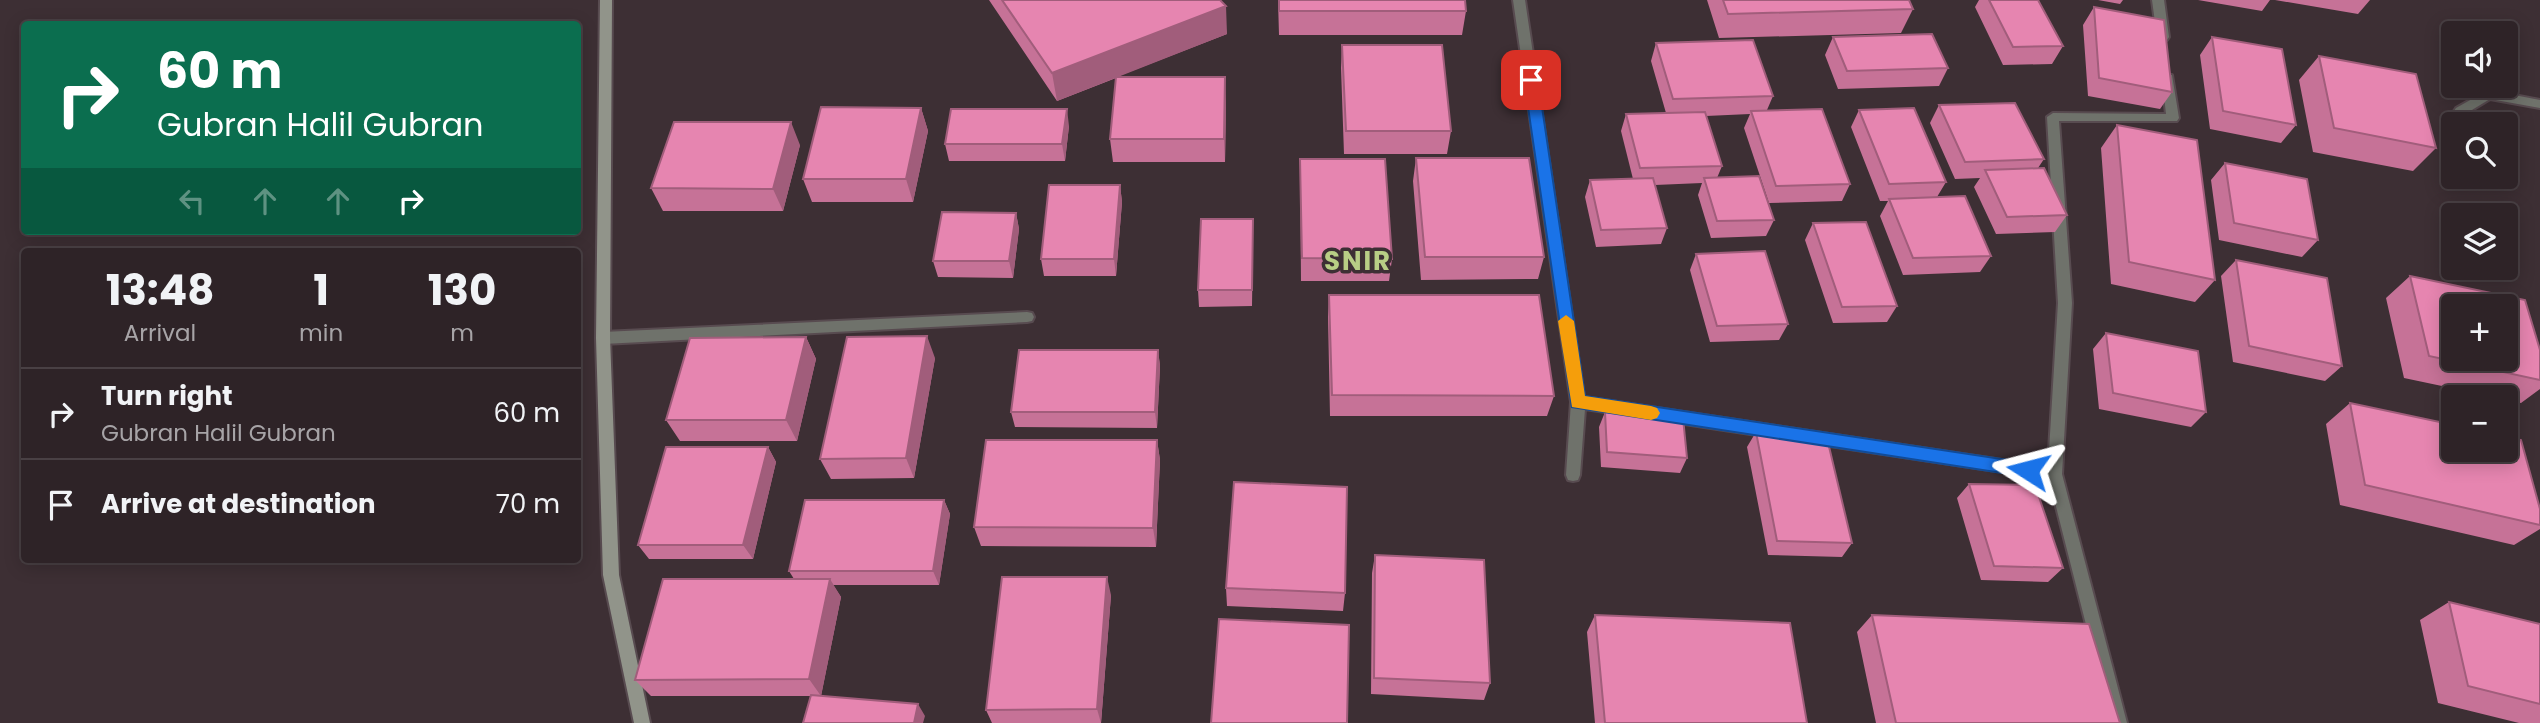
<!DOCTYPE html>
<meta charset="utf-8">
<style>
body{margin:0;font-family:Poppins,sans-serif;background:#362b2f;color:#f1f3f6;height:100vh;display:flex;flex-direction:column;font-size:26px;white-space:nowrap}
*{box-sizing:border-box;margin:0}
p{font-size:23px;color:#a7a4a7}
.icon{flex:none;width:38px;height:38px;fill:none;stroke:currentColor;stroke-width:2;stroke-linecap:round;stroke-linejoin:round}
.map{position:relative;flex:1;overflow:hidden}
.panel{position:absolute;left:21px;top:248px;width:560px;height:315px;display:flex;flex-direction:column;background:#2e2327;border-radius:7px;box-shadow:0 4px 18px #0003,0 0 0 2px #494044}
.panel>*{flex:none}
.guide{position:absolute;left:21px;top:21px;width:560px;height:214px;border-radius:7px;box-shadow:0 4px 18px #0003,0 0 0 2px #494044;background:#0b6e4f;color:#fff;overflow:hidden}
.buttons{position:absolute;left:2441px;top:21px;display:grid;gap:14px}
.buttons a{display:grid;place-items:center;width:77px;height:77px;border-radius:7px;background:#2e2327;box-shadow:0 4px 18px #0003,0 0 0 2px #494044;font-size:35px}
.pin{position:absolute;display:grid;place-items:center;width:60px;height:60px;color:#fff;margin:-30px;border-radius:14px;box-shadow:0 4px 10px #0006}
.me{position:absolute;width:77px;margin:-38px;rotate:279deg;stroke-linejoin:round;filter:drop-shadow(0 0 5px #0008)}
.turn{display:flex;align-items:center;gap:24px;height:147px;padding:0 21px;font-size:32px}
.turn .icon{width:91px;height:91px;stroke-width:2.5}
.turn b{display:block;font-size:49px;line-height:60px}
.lanes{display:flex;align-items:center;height:66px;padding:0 21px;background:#0003;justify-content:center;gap:35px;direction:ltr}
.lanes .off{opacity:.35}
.eta{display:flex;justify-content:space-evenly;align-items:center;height:119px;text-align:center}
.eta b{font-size:42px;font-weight:700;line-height:49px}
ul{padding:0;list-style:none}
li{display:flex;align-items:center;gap:21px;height:91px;padding:0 21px;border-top:2px solid #494044}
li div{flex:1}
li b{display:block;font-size:26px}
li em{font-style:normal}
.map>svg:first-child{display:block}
</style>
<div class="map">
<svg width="2540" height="723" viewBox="0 0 2540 723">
<rect width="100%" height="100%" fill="#3d2f34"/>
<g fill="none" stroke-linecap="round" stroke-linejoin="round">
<!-- street casing -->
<g stroke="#584b50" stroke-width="4">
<path id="street" d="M1513,0H1525L1584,397L2048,467L2058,303L2047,117L2053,113L2166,114L2162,78L2164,75H2172L2179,118L2177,121H2059L2072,303L2062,474L2127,723H2111L2049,479L1585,409L1580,475L1578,480L1573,481L1568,480L1566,475L1571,402Z
M2152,0H2164L2169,37L2167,40H2159L2157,37Z
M2488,90L2540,100V108L2490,99L2467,113L2470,124H2458L2454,111L2456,108Z
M1027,312L1032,313L1034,317L1032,321L1027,322L603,344L598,342L596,338L598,334L603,332Z"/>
</g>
<!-- secondary casing -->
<g stroke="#584b50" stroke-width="4">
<path id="secondary" d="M600,0H612L610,338L619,575L650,723H634L603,575L596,338Z"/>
</g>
<!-- street -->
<use href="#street" fill="#6f726b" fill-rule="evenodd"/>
<!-- secondary -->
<use href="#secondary" fill="#91948a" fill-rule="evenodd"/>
</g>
<!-- wall -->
<path fill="#c67297" d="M989,0H1220L1227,34L1116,77L1226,101L1225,162H1113L1110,139L1116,78L1057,101Z
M1278,0L1466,11L1462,35H1279Z
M1707,0H1909L1913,9L1901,33L1719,38Z
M1979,0H2038L2063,46L2052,64L2003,65L1975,7Z
M2098,0H2123L2120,4Z
M2198,0H2270L2262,11Z
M2275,0H2370L2358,14Z
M2094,7L2172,92L2160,109L2088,96L2083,25Z
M1833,37L1948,68L1939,86L1838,89L1825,55Z
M2212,37L2296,125L2281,143L2210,129L2200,55Z
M1656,43L1773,96L1767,110L1850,184L1842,201L1769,203L1744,128L1750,114L1706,116L1722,166L1717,178L1774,220L1766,236L1711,238L1698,195L1702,183L1655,185L1667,228L1661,244L1596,247L1585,197L1590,180L1633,179L1621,131L1626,114L1666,113L1651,61Z
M1342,45L1451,131L1447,154H1344L1341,68Z
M2319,56L2436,148L2413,171L2313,152L2299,80Z
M1939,105L2044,159L2038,168L2067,215L2055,232L1996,234L1974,187L1980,178L1955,179L1930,123Z
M921,108L928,131L913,202H812L803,179Z
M1859,110L1946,182L1937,197L1991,256L1980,272L1903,275L1880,216L1888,201H1880L1851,127Z
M2117,125L2215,280L2195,302L2111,284L2101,148Z
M1069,126L1065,161H949L945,144Z
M800,145L783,211H663L651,188Z
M1416,158L1544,257L1538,279L1421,280L1413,181Z
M1300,159L1392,259L1389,281H1301Z
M2225,163L2318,240L2302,257L2219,240L2211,180Z
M1120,185L1122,202L1116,276H1044L1041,259Z
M1016,213L1019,229L1013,278L938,277L933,261Z
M1813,223L1897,306L1887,322L1833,323L1805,240Z
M1253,236L1252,306L1199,307L1198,290Z
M1696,254L1788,324L1779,340L1710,342L1690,270Z
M2236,260L2342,366L2325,381L2233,362L2221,276Z
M2410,276L2540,350V389L2521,403L2506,400V397H2494L2404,378L2386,298Z
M1329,295L1554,396L1547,416H1330L1328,317Z
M2106,333L2206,412L2191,427L2099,409L2093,349Z
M806,337L816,359L797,441H680L666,420Z
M1158,350L1160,366L1157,428L1015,427L1011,412Z
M935,358L914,478L831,479L820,459Z
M2350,403L2540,509V529L2514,545L2340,505L2326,424Z
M1605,412L1687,458L1680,473L1601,467L1599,427Z
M1756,432L1852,543L1842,557L1768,555L1747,447Z
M1157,440L1160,460L1156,547L981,546L974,527Z
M768,447L776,462L753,559H649L638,545Z
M1969,484L2063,568L2048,582L1981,580L1957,498Z
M944,500L950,514L939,585H833L841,597L821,696L925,716L810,696H651L635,680L794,579L789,571Z
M1375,555L1490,683L1484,700L1371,694L1372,573Z
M1226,588L1345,593L1343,611L1227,606Z
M1111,595L1101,723H992L986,710Z
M2449,602L2540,624V723H2519L2438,703L2420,620Z
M1595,615L1807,723H1595L1587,632Z
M1872,615L2120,723H1876L1857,632Z"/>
<!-- shaded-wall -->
<path fill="#a15d7b" d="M1226,6L1227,34L1057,101L1052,73Z
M1225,77L1226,101L1225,162L1224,139Z
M921,108L928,131L913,202L906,179Z
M1067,109L1069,126L1065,161L1062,144Z
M791,122L800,145L783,211L773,189Z
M1120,185L1122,202L1116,276L1114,259Z
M1016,213L1019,229L1013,278L1009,261Z
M927,336L935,358L914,478L906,458Z
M806,337L816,359L797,441L786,420Z
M1158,350L1160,366L1157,428L1155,412Z
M1157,440L1160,460L1156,547L1153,528Z
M768,447L776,462L753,559L743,545Z
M944,500L950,514L939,585L933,571Z
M1107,577L1111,595L1101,723L1097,709Z
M830,579L841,597L821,696L809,679Z
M918,704L925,716L923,723H914Z"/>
<!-- building -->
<path fill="#e685b0" stroke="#a15d7b" stroke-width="2" fill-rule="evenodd" d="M1002,0H1220L1226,6L1052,73Z
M1279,0H1465L1466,11H1279Z
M1723,0H1909L1913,9L1728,14Z
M1989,0H2038L2063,46L2013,47Z
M2094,7L2164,20L2172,92L2099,78Z
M1932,34L1948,68L1847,71L1833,37Z
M2212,37L2282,49L2296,125L2223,111Z
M1753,40L1773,96L1673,99L1656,43Z
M1342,45H1442L1451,131H1346Z
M2319,56L2416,74L2436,148L2334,128Z
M1116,77H1225L1224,139H1110Z
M2015,103L2044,159L1965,162L1939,105Z
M821,107L921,108L906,179H803Z
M1914,108L1946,182L1889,184L1859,110Z
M951,109H1067L1062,144H945Z
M1822,109L1850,184L1776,186L1751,111Z
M1705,112L1722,166L1640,168L1626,114Z
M674,122H791L773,189L651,188Z
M2117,125L2197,140L2215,280L2129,262Z
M1416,158H1529L1544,257H1425Z
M1300,159H1385L1392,259L1302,258Z
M2225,163L2307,179L2318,240L2234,223Z
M2044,168L2067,215L2007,217L1985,170Z
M1759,176L1774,220L1717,221L1704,178Z
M1653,178L1667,228L1601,230L1590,180Z
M1049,185H1120L1114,259H1041Z
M1965,196L1991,256L1913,258L1889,199Z
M942,212L1016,213L1009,261H933Z
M1201,219H1253L1252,290H1198Z
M1866,222L1897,306L1842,307L1813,223Z
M1765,251L1788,324L1717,326L1696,254Z
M2236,260L2327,278L2342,366L2249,346Z
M2410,276L2525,300L2540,350V380L2429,356ZM2454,306H2506V359H2454Z
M1329,295H1539L1554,396L1332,395Z
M2106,333L2198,351L2206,412L2113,393Z
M927,336L906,458L820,459L847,337Z
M806,337L786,420H666L690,338Z
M1019,350H1158L1155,412H1011Z
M2350,403L2454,425V450H2506V437L2521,440L2540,509V525L2365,485Z
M1605,412L1683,418L1687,458L1607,452Z
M1756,432L1826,434L1852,543L1777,541Z
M986,440H1157L1153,528L974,527Z
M666,447H768L743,545H638Z
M1234,482L1347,487L1345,593L1226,588Z
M1969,484L2035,485L2063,568L1994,566Z
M805,500H944L933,571H789Z
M1375,555L1484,560L1490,683L1374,678Z
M1002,577H1107L1097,709L986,710Z
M663,579H830L809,679L635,680Z
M2449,602L2540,624V704L2468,686Z
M1595,615L1790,623L1807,723H1605Z
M1872,615L2089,624L2120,723H1896Z
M1219,619L1349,625L1347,723H1211Z
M811,695L918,704L914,723H803Z"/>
<!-- route -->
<path fill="#1a73e8" stroke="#114b97" stroke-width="2" d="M1531,76L1538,80L1585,396L2028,463L2034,465L2036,470L2034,475L2028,477L1572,407L1524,80Z"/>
<!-- slow -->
<path fill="#f59e0b" d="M1566,315L1574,321L1585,396L1651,406L1657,408L1660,413L1657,418L1651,420L1572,407L1558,321Z"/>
<g text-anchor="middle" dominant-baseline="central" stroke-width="7" stroke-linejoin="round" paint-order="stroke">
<!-- district labels -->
<g font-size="26" font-weight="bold" letter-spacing="2" fill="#b8ce85" stroke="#3d2f34">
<text x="1358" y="261">SNIR</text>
</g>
</g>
</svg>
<div class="buttons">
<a><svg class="icon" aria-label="sound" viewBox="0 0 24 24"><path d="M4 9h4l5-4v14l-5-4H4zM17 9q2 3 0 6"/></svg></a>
<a><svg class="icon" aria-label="search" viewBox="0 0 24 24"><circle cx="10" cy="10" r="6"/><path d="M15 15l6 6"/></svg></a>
<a><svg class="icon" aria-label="layers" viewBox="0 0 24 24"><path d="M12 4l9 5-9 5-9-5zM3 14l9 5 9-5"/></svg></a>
<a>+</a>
<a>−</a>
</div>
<div class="pin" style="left:1531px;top:80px;background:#d93025"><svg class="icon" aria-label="arrive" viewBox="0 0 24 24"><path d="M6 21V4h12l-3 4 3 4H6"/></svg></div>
<svg class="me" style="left:2028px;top:470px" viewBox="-20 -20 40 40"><path d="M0-17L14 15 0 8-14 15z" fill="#1a73e8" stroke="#fff" stroke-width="4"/></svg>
<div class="guide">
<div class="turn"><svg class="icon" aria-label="right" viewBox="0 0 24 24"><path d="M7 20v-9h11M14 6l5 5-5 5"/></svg><div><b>60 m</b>Gubran Halil Gubran</div></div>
<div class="lanes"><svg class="icon off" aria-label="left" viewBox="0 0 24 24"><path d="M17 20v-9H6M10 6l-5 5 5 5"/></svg><svg class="icon off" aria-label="ahead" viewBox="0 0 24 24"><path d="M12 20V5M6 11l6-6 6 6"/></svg><svg class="icon off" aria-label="ahead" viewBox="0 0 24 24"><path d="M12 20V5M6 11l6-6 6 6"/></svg><svg class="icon" aria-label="right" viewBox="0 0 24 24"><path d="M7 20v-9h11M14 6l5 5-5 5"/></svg></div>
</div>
<section class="panel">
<div class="eta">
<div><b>13:48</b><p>Arrival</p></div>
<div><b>1</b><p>min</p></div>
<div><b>130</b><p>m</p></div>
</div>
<ul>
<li><svg class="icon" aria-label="right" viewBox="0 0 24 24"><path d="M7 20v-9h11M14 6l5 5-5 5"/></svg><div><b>Turn right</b><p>Gubran Halil Gubran</p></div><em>60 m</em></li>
<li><svg class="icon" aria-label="arrive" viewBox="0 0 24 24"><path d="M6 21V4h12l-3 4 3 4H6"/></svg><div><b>Arrive at destination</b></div><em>70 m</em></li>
</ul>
</section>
</div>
